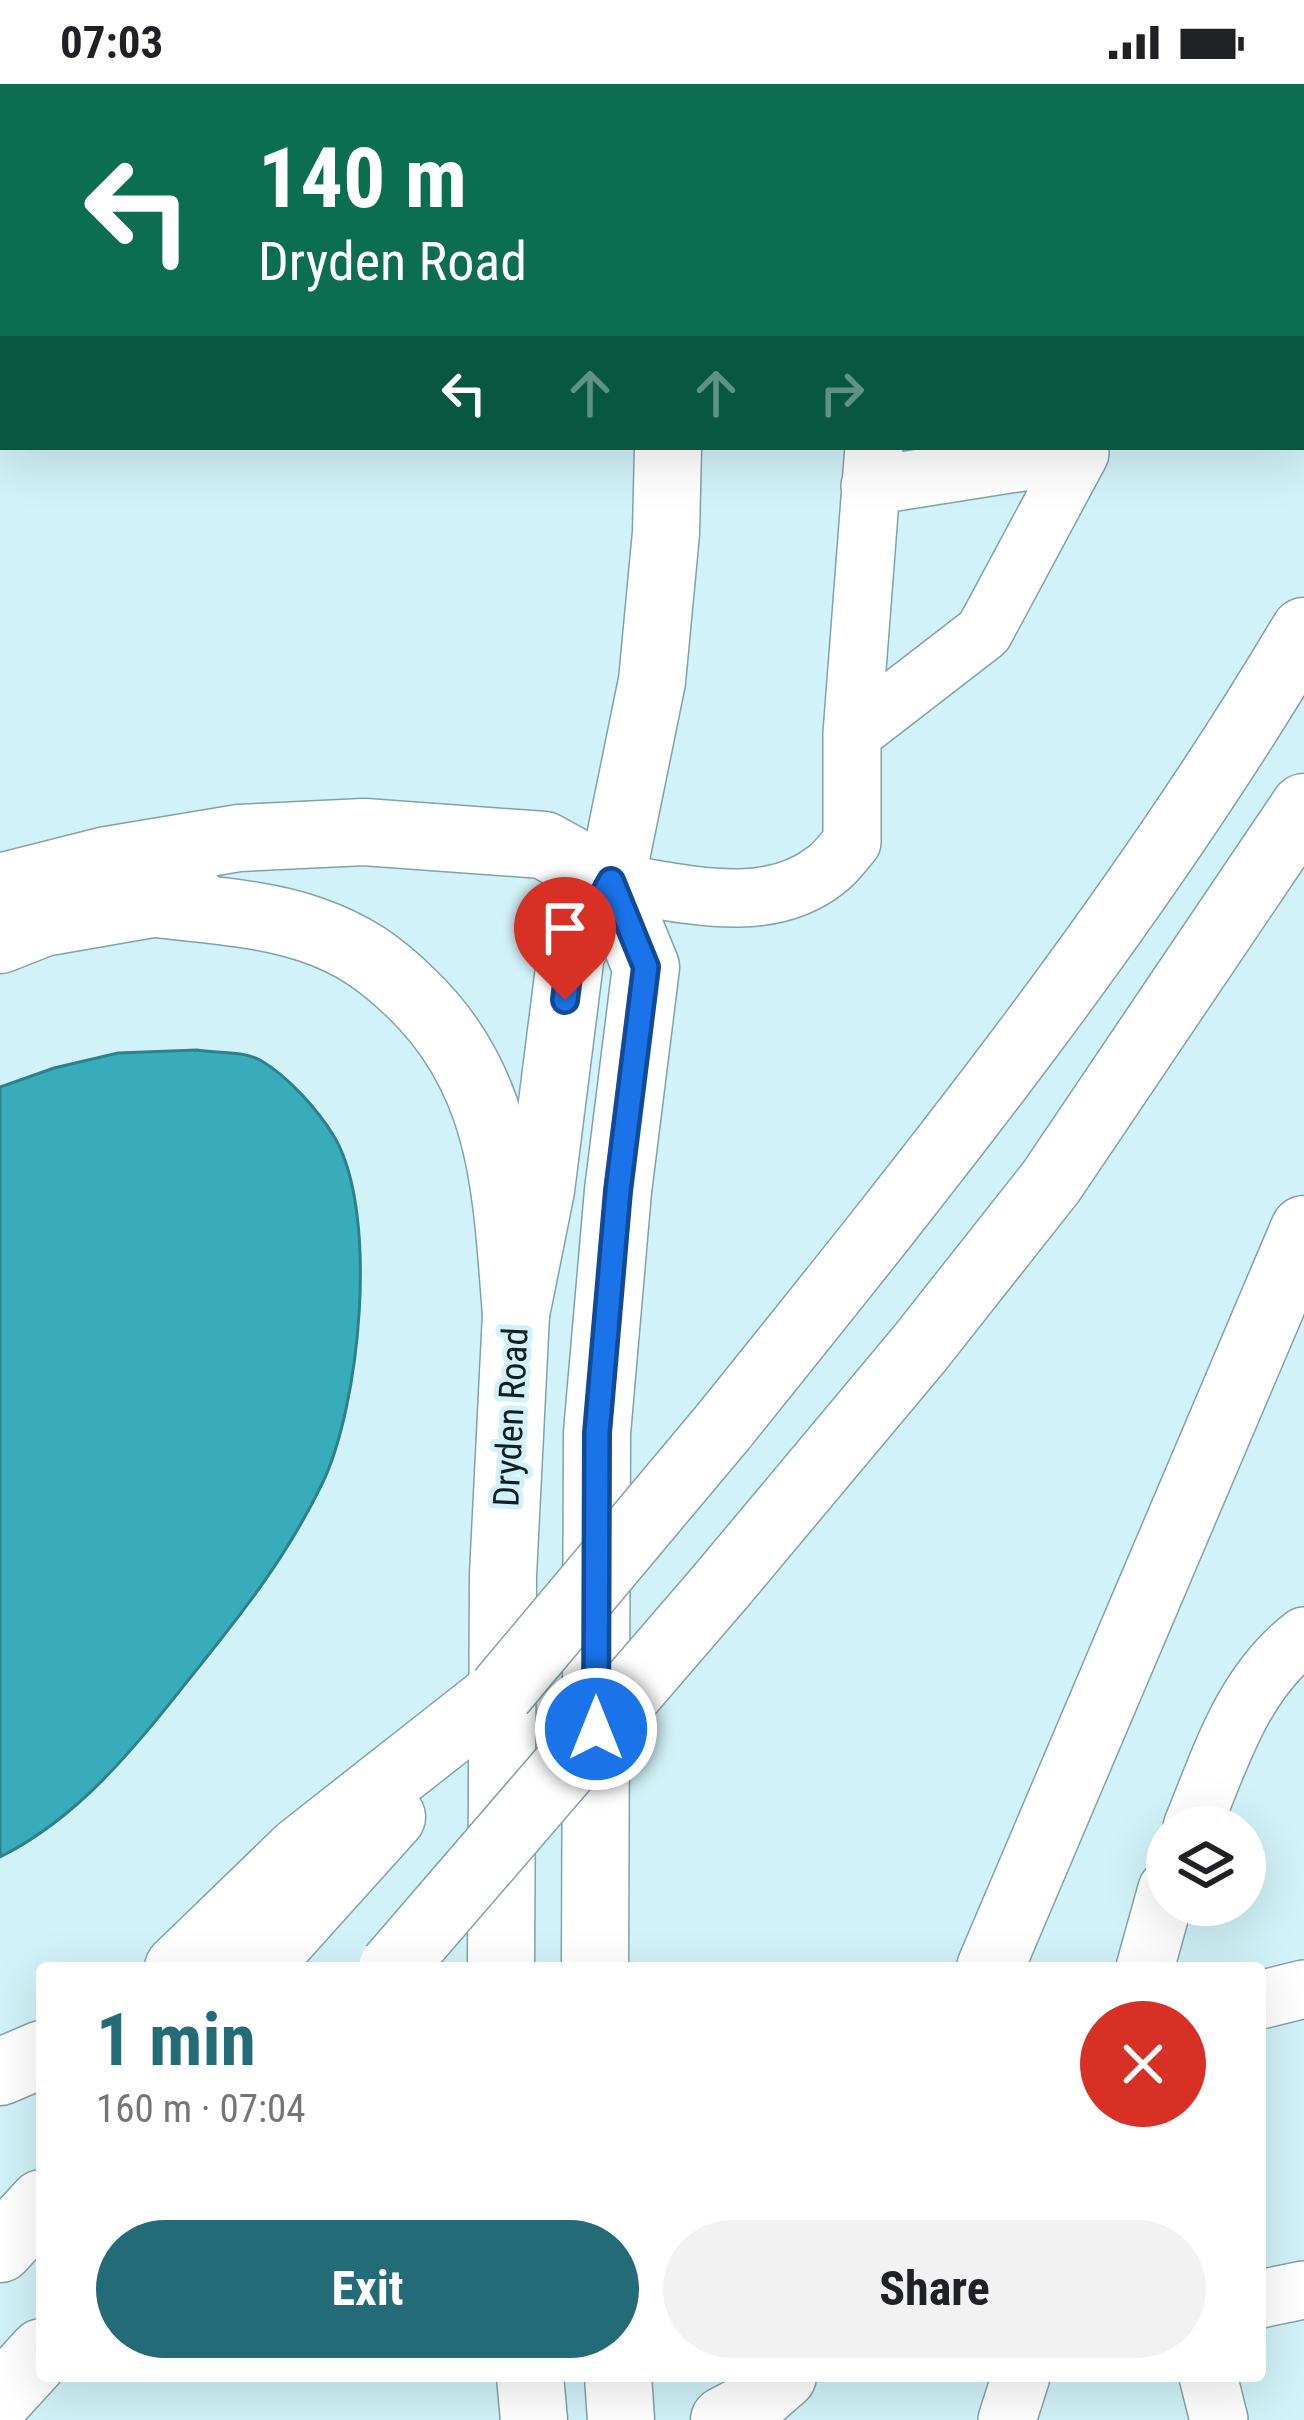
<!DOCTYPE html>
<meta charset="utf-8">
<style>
body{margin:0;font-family:"Roboto Condensed",sans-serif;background:#f2f2f2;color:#202124;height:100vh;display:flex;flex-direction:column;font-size:45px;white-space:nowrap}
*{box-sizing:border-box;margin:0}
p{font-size:39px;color:#757577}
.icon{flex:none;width:66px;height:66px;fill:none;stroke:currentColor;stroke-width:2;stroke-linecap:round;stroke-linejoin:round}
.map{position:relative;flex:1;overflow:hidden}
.drawer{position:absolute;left:36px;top:1878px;width:1230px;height:420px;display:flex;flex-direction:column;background:#fff;border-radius:12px;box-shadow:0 12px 48px #0002}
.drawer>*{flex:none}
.top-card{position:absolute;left:0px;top:0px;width:1305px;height:366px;box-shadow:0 12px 48px #0002;background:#0b6e4f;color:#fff;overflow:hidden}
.controls{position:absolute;left:1146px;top:1722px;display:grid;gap:24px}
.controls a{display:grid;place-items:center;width:120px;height:120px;border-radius:50%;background:#fff;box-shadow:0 12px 48px #0002;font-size:60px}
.pin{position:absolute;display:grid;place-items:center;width:102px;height:102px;color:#fff;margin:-123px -51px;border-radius:50% 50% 50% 0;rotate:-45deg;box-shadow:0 0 12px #0007}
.pin .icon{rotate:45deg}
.me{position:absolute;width:132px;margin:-66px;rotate:0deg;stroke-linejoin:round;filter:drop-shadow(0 0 9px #0008)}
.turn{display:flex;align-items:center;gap:42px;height:252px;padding:0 60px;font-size:54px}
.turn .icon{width:156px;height:156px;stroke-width:2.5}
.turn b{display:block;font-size:84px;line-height:102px}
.lanes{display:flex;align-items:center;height:114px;padding:0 60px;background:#0003;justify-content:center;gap:60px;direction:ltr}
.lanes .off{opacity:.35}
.round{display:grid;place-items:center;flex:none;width:126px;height:126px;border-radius:63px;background:#f2f2f2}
.summary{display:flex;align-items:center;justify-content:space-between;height:204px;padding:0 60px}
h1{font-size:72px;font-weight:700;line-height:90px;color:#236c77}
.primary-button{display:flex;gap:24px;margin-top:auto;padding:24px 60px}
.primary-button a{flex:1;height:138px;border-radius:72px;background:#236c77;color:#fff;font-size:48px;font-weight:700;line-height:138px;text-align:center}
.primary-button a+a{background:#f2f2f2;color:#202124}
.status{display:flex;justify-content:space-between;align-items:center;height:84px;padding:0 60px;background:#fff;direction:ltr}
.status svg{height:33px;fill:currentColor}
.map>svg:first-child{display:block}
</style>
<div class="status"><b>07:03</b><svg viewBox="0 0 49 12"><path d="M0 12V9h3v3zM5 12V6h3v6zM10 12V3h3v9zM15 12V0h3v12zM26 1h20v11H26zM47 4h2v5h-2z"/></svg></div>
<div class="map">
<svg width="1304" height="2336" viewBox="0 0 1304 2336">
<rect width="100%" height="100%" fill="#d1f2f8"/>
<!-- water -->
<path fill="#39acbc" stroke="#2d818d" stroke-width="3" d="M197,966C215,969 244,967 260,976C288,992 319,1027 335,1054C379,1131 360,1322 322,1400C285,1476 242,1529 190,1594C135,1663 80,1733 0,1773V1003L54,984L118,969Z"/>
<!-- building -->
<path fill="#abcbd0" stroke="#79989d" stroke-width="3" d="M3,77V339H0V78Z"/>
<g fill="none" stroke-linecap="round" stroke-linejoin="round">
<!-- minor casing -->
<g stroke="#83a2a7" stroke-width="60">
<path id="minor" d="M422,3V0
M1156,3L1158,0
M852,650L984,548L1080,369L870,402
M611,798C680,808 766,834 826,786C836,779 844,767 852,758V650L874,363
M1192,1743C1221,1673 1242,1600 1304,1552
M1145,1884L1167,1805
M1260,1916L1304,1905
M1260,2215L1304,2206
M1208,2292L1219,2336
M1007,2336L1021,2292"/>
</g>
<!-- major casing -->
<g stroke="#83a2a7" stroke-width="69">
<path id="major" d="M655,0V3
M501,1884L503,1491L516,1230L541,1106L571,869L611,798L652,597L666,449L668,363
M595,1884L597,1349L618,1107L646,883L611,798
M530,2292L534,2336
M618,2292L621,2336"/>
</g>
<!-- highway casing -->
<g stroke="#83a2a7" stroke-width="69">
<path id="highway" d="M0,803L107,776L239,754L364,748L544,761L611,798
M149,819C202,826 261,828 312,846C353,860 380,879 411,909C505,999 506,1108 516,1230
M0,856L43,839L192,813
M723,1343C928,1088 1137,829 1304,547
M721,1502L920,1264L1051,1098L1304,723
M178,1884L300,1766L501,1608
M256,1884L392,1733
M990,1884L1304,1145
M0,1988L42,1970
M0,2165L42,2119
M0,2314L42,2268
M724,2336L745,2325L783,2292"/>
</g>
<!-- minor -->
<use href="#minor" stroke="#fff" stroke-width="57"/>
<!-- major -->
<use href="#major" stroke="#fff" stroke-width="66"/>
<!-- highway -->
<use href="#highway" stroke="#fff" stroke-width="66"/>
<!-- highway-bridge casing -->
<g stroke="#83a2a7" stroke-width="69" stroke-linecap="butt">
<path id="highway-bridge" d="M501,1608L723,1343
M392,1884L721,1502"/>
</g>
<!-- highway-bridge -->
<use href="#highway-bridge" stroke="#fff" stroke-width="66"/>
</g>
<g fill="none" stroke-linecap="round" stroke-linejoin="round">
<!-- route casing -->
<g stroke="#114b97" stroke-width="30">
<path id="route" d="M565,916L571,869L611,797L646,883L618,1107L597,1349L596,1645"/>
</g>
<!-- route -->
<use href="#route" stroke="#1a73e8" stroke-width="21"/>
</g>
<g text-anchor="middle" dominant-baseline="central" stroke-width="10" stroke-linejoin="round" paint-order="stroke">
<!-- street labels -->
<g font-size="36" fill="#121e20" stroke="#d1f2f8">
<text transform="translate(511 1333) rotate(-87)">Dryden Road</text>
</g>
</g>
</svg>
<div class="controls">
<a><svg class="icon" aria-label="layers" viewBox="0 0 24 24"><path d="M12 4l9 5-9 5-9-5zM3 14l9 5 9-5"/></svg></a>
</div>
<div class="pin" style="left:565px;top:916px;background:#d93025"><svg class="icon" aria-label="arrive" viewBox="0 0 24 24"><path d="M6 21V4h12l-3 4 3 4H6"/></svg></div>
<svg class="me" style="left:596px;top:1645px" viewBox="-20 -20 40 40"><circle r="17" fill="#1a73e8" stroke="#fff" stroke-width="3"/><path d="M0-11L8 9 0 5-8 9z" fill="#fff"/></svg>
<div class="top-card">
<div class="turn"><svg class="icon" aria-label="left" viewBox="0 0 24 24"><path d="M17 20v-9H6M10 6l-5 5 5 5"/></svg><div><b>140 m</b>Dryden Road</div></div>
<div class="lanes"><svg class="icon" aria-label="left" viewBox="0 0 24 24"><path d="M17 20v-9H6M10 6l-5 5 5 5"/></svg><svg class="icon off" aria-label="ahead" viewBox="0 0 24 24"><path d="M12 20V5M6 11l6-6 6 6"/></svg><svg class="icon off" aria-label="ahead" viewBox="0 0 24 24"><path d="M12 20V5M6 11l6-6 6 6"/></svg><svg class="icon off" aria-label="right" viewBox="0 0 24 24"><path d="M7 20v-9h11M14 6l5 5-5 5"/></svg></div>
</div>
<section class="drawer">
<div class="summary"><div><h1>1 min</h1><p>160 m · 07:04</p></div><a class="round" style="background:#d93025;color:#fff"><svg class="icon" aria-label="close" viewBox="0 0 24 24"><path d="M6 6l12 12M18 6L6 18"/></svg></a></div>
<div class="primary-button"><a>Exit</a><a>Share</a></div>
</section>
</div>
